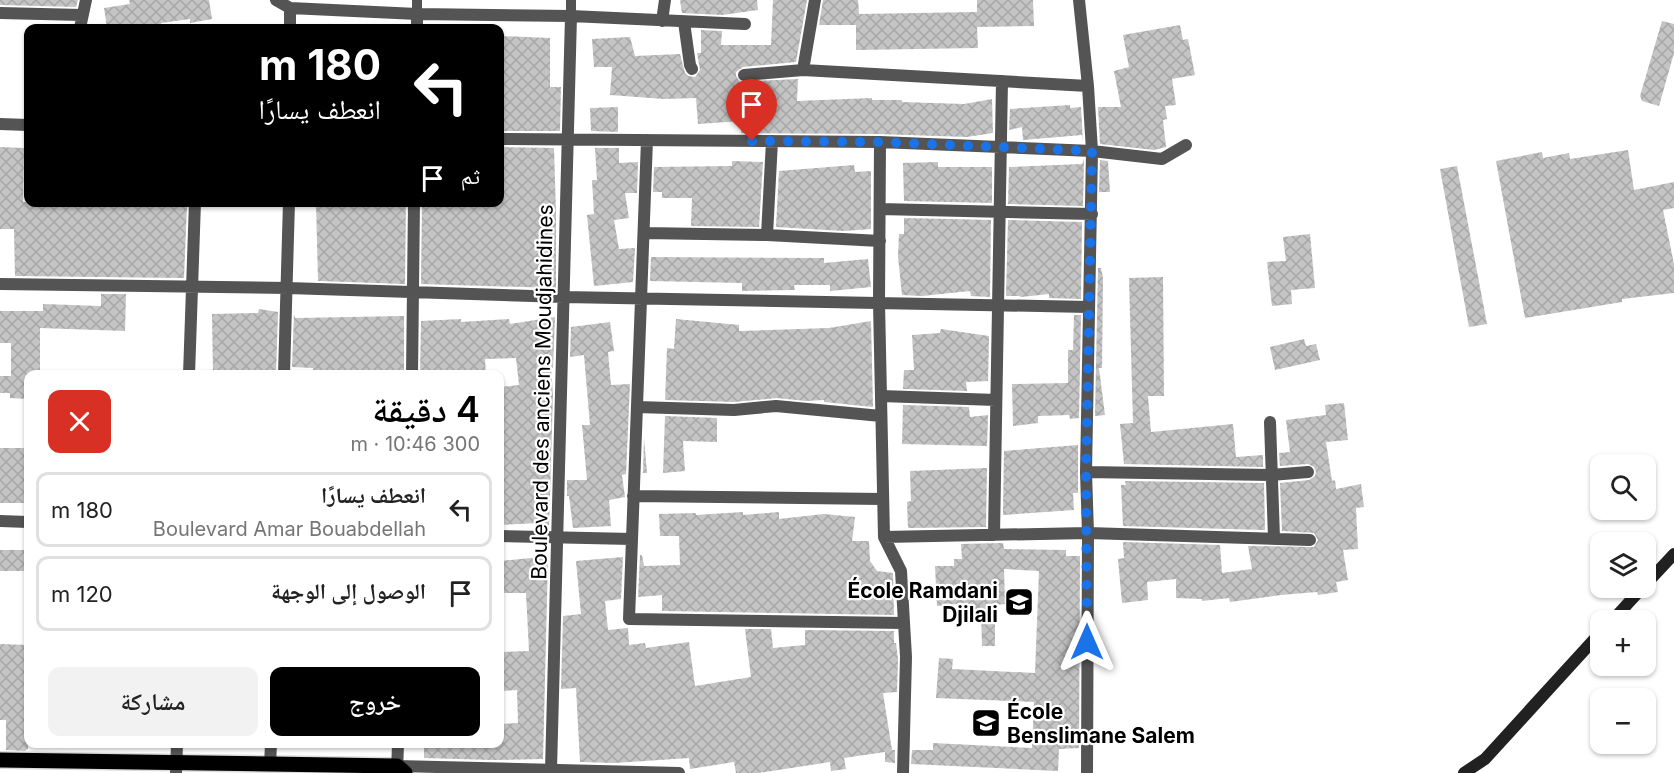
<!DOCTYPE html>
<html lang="ar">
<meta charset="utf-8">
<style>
body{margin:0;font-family:Inter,"Noto Naskh Arabic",sans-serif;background:#f2f2f2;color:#222;direction:rtl;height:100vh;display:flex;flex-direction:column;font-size:22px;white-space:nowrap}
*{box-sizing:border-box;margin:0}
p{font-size:20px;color:#767676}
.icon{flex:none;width:33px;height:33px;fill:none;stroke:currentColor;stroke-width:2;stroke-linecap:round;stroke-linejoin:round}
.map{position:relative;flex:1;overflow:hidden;direction:ltr}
.details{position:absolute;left:24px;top:370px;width:480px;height:378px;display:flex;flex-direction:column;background:#fff;border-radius:12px;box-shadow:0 2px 4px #0004;direction:rtl}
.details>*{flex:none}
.guide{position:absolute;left:24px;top:24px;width:480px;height:183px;border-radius:12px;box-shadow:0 2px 4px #0004;direction:rtl;background:#000;color:#fff;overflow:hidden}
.buttons{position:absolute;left:1590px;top:454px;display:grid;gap:12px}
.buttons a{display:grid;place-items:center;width:66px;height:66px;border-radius:12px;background:#fff;box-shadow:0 2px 4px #0004;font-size:30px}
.pin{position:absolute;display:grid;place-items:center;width:51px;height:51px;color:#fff;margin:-62px -26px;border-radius:50% 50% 50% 0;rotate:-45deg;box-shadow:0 0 6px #0007}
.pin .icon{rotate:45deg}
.me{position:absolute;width:66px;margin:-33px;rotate:0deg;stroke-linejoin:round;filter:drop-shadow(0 0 4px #0008)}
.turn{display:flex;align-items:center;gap:21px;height:126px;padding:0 24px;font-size:27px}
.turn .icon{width:78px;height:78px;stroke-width:2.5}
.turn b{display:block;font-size:42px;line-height:51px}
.then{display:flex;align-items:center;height:57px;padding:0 24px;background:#0003;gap:12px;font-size:22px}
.round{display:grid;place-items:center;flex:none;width:63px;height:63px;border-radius:12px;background:#f2f2f2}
.overview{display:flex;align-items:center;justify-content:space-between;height:102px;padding:0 24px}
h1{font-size:36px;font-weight:600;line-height:45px;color:#000}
.action{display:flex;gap:12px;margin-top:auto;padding:12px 24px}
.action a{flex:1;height:69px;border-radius:12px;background:#000;color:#fff;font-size:24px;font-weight:600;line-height:69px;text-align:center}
.action a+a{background:#f2f2f2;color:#222}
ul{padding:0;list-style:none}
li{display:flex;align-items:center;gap:18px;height:75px;margin:0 12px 9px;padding:0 12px;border:3px solid #e0e0e0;border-radius:12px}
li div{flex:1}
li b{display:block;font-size:22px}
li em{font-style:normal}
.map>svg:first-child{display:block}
</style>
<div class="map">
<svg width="1674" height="773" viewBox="0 0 1674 773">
<defs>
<pattern id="building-cross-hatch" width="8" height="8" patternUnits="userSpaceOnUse" patternTransform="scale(1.5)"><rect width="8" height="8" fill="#c4c4c4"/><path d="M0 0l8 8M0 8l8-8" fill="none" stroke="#a7a7a7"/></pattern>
</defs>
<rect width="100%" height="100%" fill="#fff"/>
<!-- building -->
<path fill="url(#building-cross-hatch)" d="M0,0H78L76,7L0,5Z
M129,0H209L212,19L190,23V19L161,23V26L107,28L104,8L130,4Z
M680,0H757L758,10L722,15L682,13Z
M773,0H807L796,62L743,67L736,72V76L740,82L798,79L797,101L872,98V100H902V102L964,104L992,99L993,133L967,137L878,134L741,133V121L698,124L696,98L664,99L610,95L612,67H594L592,39L630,37L635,56L680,54L685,73L688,76L695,77L700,70L697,53H701V30L722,31L721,45H771Z
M823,0H858L859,14L977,12V0H1033L1034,26L977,27L978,48L856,50V25H819Z
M1662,21L1674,24V53L1659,106L1642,101L1640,96Z
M1180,25L1183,40L1188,39L1195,75L1172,79L1176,105L1165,106L1167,119L1163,120L1166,147L1154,150L1100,144L1098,107H1121L1114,71L1129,67L1123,35Z
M500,36L550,38V87H561L560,131H500Z
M1070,105V108L1081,107L1083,142L1082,135L1023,140L1022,127L1009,130L1010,109Z
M618,107V132L591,131L590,108Z
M0,147L24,148L23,202H184V206H187L184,278L15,276L14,229H0Z
M500,147L554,148L556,214V288L421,284L422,202H500Z
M595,148H619V163L638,162L637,193H625L629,218L614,220L619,249L635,248L633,282L594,286L587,215L594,214L592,180H597Z
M1628,150L1634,190L1674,182V208L1663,210L1674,264V293L1622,299V302L1525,318L1496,161L1542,152L1543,158L1569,153L1570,159Z
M1084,159L1083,206L1008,204L1009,167L1082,164Z
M1100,160L1108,161L1110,192H1099Z
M732,161L763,162L759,227L691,226L692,198H662V192H653L654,167L732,166Z
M938,162V167H992V203L904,201L903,163Z
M854,165L855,172L871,171V229L844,231L776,227L779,171Z
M1457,166L1487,324L1469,327L1440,169Z
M316,202H406L405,284L318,281Z
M904,218L991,220L990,297L971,296L970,291L922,296L902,295L898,257L899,234H904Z
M1008,220L1082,222L1081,299L1049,298V294L1021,297L1019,296H1006Z
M1310,234L1315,288L1291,290L1292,304L1272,306L1267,262L1286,261L1283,237Z
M651,257L824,258V263L868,259L871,287L830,291V285H794L795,290L742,291V283L650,281Z
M1098,268H1101L1103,278L1102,368H1099L1105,415L1095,416Z
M1163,277L1164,396H1148L1151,432L1233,424L1236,457L1263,455V467L1124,464L1120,424L1133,423L1129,278Z
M101,294H126L125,331L40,328V375H28V399L10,398V393H0V376H11V343H0V311H43V304L101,306Z
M259,309L278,312L276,375H213L212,314L258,313Z
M294,314L295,318L404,316V375H388V370L356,371V375H313V368L292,367Z
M1074,315H1081L1079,418L1070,419L1069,415L1038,416V423L1013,426L1012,384L1068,383V350H1073Z
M555,317L553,368H551L553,394L549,528H539V523L500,525V387L519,385L516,358L485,359L486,375H420L421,321L461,319V322L509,319L510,324Z
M676,319L739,325V331L829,328L871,321L873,407L824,402V400L806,401L777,398L734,402L665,400L667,348L674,349Z
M610,322L614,351L608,352L611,385L630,384L626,474L622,475L625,497L609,500L611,526L573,528L569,496H567V480H587L582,425H590L584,355L570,357L571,327Z
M941,329L989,336L988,381L966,382L967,391L903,389L904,370H914L912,335L940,333Z
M1304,339L1306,346L1316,344L1320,360L1275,370L1270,347Z
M1344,403L1348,440L1326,442L1332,481L1335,480L1336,489L1361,484L1364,507L1356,508L1358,549L1343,550L1348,580L1336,582L1338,592L1318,595L1317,592L1281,595L1230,602L1229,598L1202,601V599L1176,598V579L1147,582L1148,600L1122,603L1118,559L1124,558L1123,542L1220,545L1222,573L1252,569L1248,546L1314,547L1318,540L1314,533L1282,531L1280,483L1309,480L1315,476L1316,472L1314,467L1308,464L1280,466L1279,453L1290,452L1286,420L1326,415L1325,405Z
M903,405L969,407L970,417L988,415L987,446L902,444Z
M665,416L717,418V442L683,441L685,471L663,473Z
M644,438L647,473H643Z
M1078,445V493H1073L1074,510L1003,515L1004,451Z
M0,448H28V503H0Z
M987,468L986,527L908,528L907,502L911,501L910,471Z
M1125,481L1264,483L1265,530L1123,526L1121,485H1126Z
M743,512V515L779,512V519L824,514L855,517L852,541H869L870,561L877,571L893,573L894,615L662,611V595L638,597L640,555H642L644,566L680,565L679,536H660L659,514L696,513V515Z
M1003,543L1004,549L1066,550V556H1080L1079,748L1059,749L1058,771L911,764L912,750H933V743L1032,748L1034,702L936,698L939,658L953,659L952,669L1035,673L1039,571L1004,569L1005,604L995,605V646H982L981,609L966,610L965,603L937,606L935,566H954V559H962L961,544Z
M0,550H28V571H0Z
M623,557L621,599L605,601L608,630L628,628L629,645L645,643L646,648L689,642L695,686L751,677L745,629H771L773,648L805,645V630L894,631V643H896L898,659L897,692L883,693L892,750H895V763L885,762V752L844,758L846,769L831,771L830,762L758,773H736L734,762L690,769L689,758L615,763L580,762L576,688L561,689L563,616L581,614L576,561Z
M531,558L548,559L543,759L493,760L424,758V744H500V724L518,723L517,690L500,691V652L529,651L526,593H500V561Z
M0,644L28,645V749L25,751L6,750V720H0Z"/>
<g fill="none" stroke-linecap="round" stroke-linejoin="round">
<!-- primary casing -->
<g stroke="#dbdbdb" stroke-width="18">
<path id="primary" d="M0,760L397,766L405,773"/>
</g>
<!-- service -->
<path stroke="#545454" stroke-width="10" d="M417,0V14
M571,16V0"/>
<!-- minor -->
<path stroke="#545454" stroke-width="12" d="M276,0L290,8L417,14L571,16L745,24
M1079,0L1088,86L1092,151L1086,472L1088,533L1087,773
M290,8V28
M0,13L82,15
M662,21L665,0
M684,22L690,65L692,69
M80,28L86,0
M417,28V14
M803,70L1088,86
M744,75L803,70L815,0
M0,124L28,125
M500,139L880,142L1092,151L1162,159L1186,145
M647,140L629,619L904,623
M880,142L879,303L884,537L901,571L906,657L903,773
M880,209L1092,214
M644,233L767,235L880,241
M767,235L772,141
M0,284L288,288L564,297L1089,307
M189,375L195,202
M284,375L289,202
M412,375L414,202
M881,396L996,400
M637,407L734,410L776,406L881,416
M1270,422L1274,538
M1086,472L1271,475L1308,472
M633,496L883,499
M0,521L28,522
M994,535L1002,81
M500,536L632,539
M884,537L1088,533L1310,540
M270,765L271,744
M551,770L571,16
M176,773L177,744
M397,773L398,744"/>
<!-- tertiary -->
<path stroke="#545454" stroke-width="12" d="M397,766L679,773"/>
<!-- secondary -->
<path stroke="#212121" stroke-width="12" d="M1646,584L1674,554
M1612,621L1642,588
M1464,773L1485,759L1600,633"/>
<!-- primary -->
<use href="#primary" stroke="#000" stroke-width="15"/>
</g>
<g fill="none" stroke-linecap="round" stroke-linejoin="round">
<!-- route -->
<path stroke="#1a73e8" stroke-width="10" stroke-dasharray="0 18" d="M752,141L880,142L1092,151L1086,472L1087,642"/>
</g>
<!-- icons -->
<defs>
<g id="school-square" transform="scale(1.5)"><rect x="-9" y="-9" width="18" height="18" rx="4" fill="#000" stroke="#fff"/><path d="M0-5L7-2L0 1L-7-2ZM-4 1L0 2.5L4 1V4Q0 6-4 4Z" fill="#fff"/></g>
</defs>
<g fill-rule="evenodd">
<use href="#school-square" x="1019" y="602"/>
<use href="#school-square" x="986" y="723"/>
</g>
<g text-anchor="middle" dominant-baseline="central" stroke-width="4.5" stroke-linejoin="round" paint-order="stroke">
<!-- street labels -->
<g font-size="21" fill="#000" stroke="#fff">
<text transform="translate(542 392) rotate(-89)">Boulevard des anciens Moudjahidines</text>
</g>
<!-- poi labels -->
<g font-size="21" font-weight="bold" fill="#000" stroke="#fff" text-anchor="end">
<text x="998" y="590">École Ramdani<tspan x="998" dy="24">Djilali</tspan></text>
<text x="1007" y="711" text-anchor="start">École<tspan x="1007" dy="24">Benslimane Salem</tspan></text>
</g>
</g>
</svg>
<div class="buttons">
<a><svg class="icon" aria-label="search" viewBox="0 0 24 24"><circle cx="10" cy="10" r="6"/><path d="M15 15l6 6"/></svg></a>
<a><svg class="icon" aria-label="layers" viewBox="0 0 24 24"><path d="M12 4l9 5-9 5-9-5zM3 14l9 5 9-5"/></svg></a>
<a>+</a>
<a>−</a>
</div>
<div class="pin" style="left:752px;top:141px;background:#d93025"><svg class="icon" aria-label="arrive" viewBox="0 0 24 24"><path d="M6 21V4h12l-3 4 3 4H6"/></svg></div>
<svg class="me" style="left:1087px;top:642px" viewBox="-20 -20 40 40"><path d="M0-17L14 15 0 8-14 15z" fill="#1a73e8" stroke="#fff" stroke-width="4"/></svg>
<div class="guide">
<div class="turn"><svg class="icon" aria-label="left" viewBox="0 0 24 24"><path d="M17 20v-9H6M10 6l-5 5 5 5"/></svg><div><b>180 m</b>انعطف يسارًا</div></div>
<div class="then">ثم<svg class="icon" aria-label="arrive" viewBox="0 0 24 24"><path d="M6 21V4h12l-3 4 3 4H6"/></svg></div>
</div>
<section class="details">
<div class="overview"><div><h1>4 دقيقة</h1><p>300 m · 10:46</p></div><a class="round" style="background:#d93025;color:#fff"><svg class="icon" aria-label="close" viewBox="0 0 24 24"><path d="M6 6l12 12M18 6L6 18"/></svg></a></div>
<ul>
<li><svg class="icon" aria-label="left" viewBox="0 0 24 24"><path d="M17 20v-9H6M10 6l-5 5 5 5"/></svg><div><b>انعطف يسارًا</b><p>Boulevard Amar Bouabdellah</p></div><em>180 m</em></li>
<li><svg class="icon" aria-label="arrive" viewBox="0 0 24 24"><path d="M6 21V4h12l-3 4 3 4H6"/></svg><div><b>الوصول إلى الوجهة</b></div><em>120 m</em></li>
</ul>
<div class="action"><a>خروج</a><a>مشاركة</a></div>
</section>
</div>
